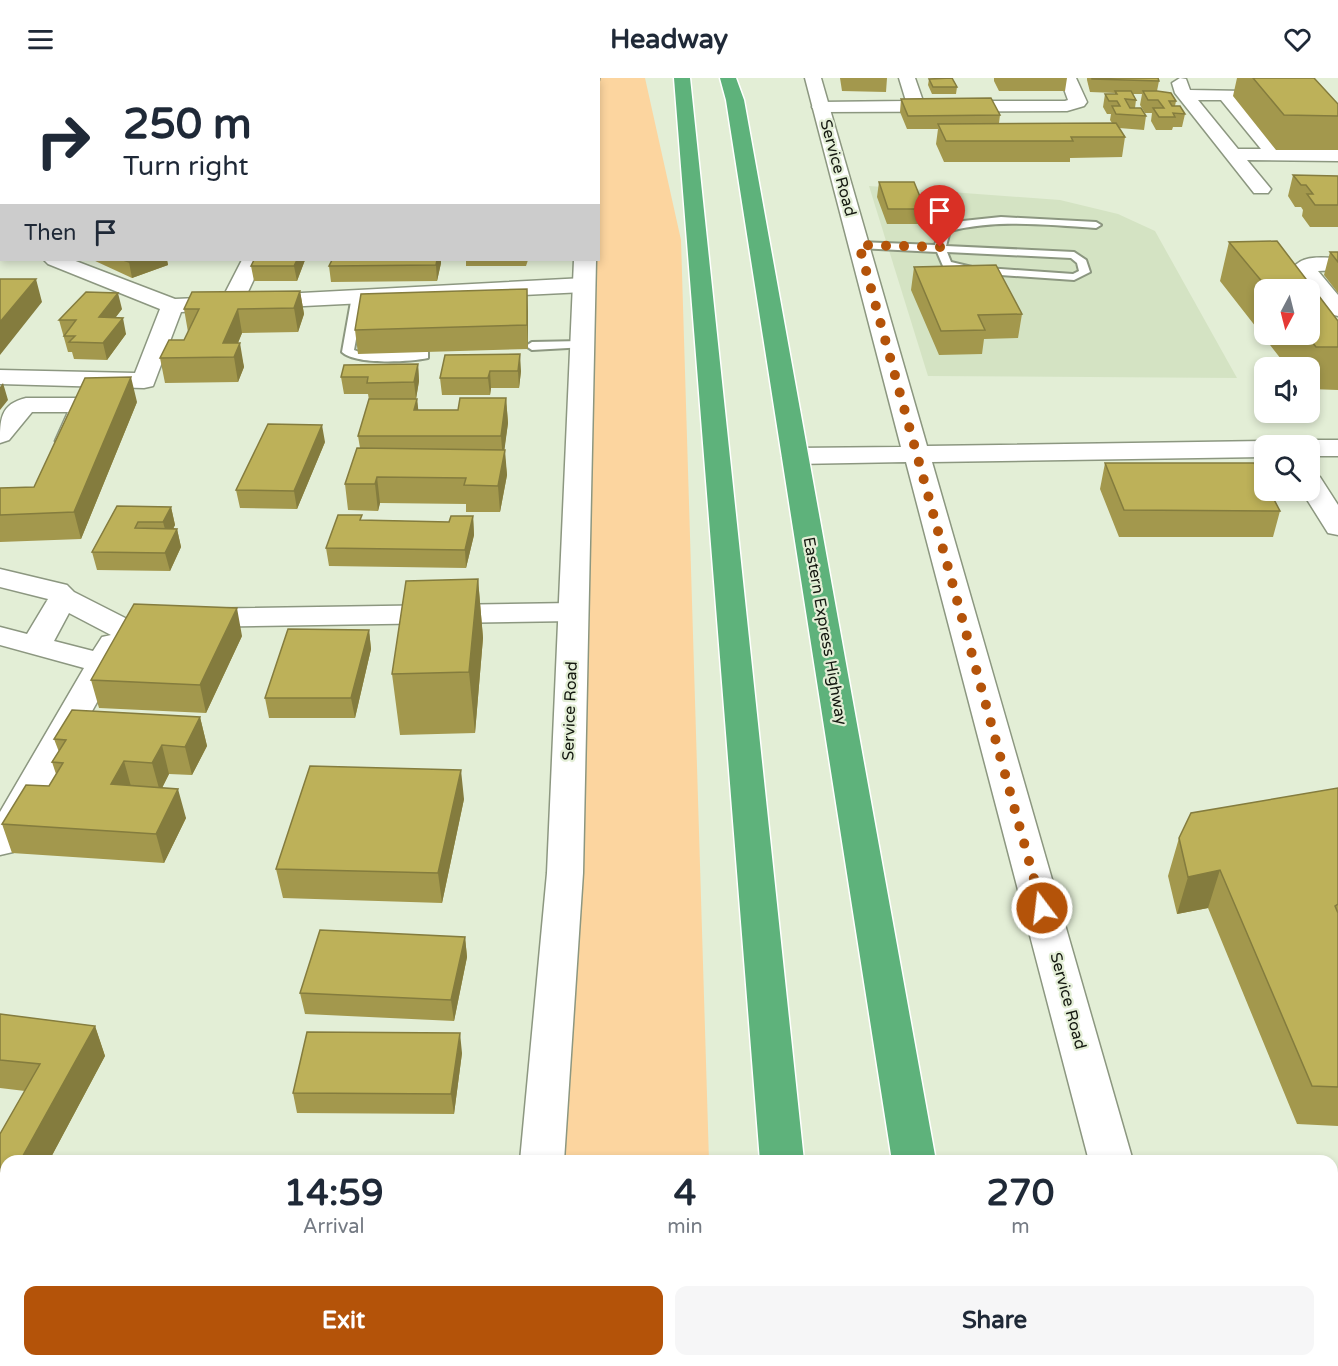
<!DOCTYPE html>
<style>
body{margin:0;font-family:"Varela Round",sans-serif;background:#f6f6f7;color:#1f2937;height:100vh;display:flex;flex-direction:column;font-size:22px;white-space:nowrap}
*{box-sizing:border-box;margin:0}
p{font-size:20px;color:#747a83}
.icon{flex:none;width:33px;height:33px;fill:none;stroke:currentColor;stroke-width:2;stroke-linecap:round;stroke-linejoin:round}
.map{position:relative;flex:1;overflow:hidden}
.sheet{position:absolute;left:0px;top:1077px;width:1338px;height:212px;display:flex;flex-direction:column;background:#fff;border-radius:18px 18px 0 0;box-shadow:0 3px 9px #0003}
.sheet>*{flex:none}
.banner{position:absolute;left:0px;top:0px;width:600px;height:183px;box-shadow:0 3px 9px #0003;background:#fff;color:#1f2937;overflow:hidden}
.needle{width:39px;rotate:187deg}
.fabs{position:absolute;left:1254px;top:201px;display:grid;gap:12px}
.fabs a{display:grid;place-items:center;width:66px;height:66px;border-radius:12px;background:#fff;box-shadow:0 3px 9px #0003;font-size:30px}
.pin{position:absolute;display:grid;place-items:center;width:51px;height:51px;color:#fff;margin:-62px -26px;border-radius:50% 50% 50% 0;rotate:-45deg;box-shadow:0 0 6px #0007}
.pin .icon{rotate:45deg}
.me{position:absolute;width:66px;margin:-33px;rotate:345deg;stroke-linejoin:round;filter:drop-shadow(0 0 4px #0008)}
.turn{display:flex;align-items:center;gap:21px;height:126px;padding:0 24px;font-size:27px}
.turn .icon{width:78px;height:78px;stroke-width:2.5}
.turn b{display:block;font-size:42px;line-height:51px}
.then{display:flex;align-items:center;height:57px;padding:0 24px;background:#0003;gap:12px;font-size:22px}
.eta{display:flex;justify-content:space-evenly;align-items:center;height:102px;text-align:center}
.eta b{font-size:36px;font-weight:800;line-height:42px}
.button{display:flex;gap:12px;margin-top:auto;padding:12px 24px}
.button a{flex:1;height:69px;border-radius:12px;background:#b45309;color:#fff;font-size:24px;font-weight:800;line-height:69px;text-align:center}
.button a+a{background:#f6f6f7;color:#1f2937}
header{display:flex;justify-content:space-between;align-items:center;height:78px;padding:0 24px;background:#fff;font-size:27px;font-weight:800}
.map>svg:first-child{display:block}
</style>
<header><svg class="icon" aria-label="menu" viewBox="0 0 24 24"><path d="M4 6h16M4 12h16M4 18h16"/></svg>Headway<svg class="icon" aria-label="heart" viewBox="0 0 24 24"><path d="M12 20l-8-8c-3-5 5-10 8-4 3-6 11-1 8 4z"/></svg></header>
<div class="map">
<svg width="1338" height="1288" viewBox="0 0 1338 1288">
<rect width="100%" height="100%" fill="#e3eed6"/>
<!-- built -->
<path fill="#d4e3c3" d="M869,108L1060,122L1118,136L1155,153L1237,300L928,298Z"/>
<!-- green -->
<path fill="#fcd59f" d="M599,0H645L681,162L709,1083H558L596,182H598Z
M549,1282H715V1288H549Z"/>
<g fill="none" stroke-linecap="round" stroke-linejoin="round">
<!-- lane casing -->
<g stroke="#8c9780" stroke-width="4">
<path id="lane" d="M1001,139L1096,144L1101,147L1096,150C1047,147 998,141 950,153L946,168L1074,174L1086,182L1090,194L1074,202L972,195L943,188L937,174L859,170L854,167L859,164L935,167L941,149L963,143ZM947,174L1071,180L1077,185L1079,193L1073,196L972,189L951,184Z
M358,215L364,218L354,272L362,275L424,273L428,274V280C409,284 356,287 342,274L352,218Z
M582,263L586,265V269L532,272L526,268L532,264Z"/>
</g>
<!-- street casing -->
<g stroke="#8c9780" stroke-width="3">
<path id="street" d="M0,0H25L26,2H2L0,6Z
M405,0H599L404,2Z
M899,0H915L923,23H1065L1068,22L1060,0H1076L1087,24L1084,28L1067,33L821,34L815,33L812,29L815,25L821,24L906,23Z
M1180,0L1186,1L1190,12L1300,14L1338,53V68L1332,67L1289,23H1239L1281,71H1338V83L1247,82L1271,111L1268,115H1254L1175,15L1172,5ZM1198,22H1221L1261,71H1238Z
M2,86V98L0,99V87Z
M1338,180V192L1318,193L1338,217V238L1330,236L1293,190C1303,176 1323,180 1338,180Z
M44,182H73L175,221L223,219L242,182H263L246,218L584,200L592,202L595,207L592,212L584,214L181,234L153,308L144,310L0,306V292L135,295L160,231L48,186Z
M26,320H78L87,322L95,332L77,368L68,371L59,368L55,363L68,334H32L9,362L0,365C0,342 0,326 26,320Z
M1310,397L1320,399L1338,427V457L1328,455L1301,412H1310Z
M0,491L67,507L74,514L137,546L141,553L137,560L126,562L129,566L119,585L13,774L0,777V734L84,590L0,567V549L27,556L48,521L0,509ZM69,535L111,557L102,559L93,573L54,563Z
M573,525L584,528L588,534L584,540L573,543L194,549L183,546L179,540L183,534L194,531Z
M1332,1152L1338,1153V1195L1332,1194Z"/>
</g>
<!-- secondary casing -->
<g stroke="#8c9780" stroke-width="3">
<path id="secondary" d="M583,0H599V2H583Z
M805,0H821L927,368L1264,363L1275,368H1264V379L932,384L1133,1083H1089L906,384L795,386L786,384L782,378L786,372L795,370L901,369Z
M574,182H596L583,795L564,1083H520L547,795Z
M1310,362H1338V378H1310V368H1299L1301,364Z
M502,1282H552V1288H502Z
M1135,1282H1185L1186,1288H1136Z"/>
</g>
<!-- highway casing -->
<g stroke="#fff" stroke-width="3">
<path id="highway" d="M674,0H690L804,1083H760Z
M720,0H736L744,22L936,1083H892L726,22Z
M776,1282H826V1288H776Z
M923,1282H973V1288H923Z"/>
</g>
<!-- lane -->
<use href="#lane" fill="#fff" fill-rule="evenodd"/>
<!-- street -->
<use href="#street" fill="#fff" fill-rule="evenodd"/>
<!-- secondary -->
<use href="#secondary" fill="#fff" fill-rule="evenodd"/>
<!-- highway -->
<use href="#highway" fill="#5eb27b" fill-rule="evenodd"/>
</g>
<!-- wall -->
<path fill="#a3984d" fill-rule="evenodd" d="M840,0H887L886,14L842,13Z
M952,0L957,9L956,16H932L928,7L929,1Z
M994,0H1067L1065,13H999L994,3Z
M1087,0H1158L1159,3L1157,13L1176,23L1175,28L1185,36L1182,49H1173L1172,52H1156L1151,43L1152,35H1145L1140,27L1142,16H1133L1136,22L1135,30L1146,38L1144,52L1119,50L1125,59L1122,79L1070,80V84H944L936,66L938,51H907L900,34L901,21L1000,37L999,45H1112L1110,42L1111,36H1107L1103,29L1105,16H1115V15L1090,14L1087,2Z
M1237,0H1314L1338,26V72H1276L1233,18Z
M1293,97L1338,98V149H1310L1302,138L1303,132L1301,129H1295L1288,118Z
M879,104L925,131L923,146H887L877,119Z
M1277,163L1338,243V312L1310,311V290H1288L1220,203L1229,164ZM1264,212H1310V256H1264Z
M1330,174H1338V215L1324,197Z
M93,182H167L168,187L132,200Z
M305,182L297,203H254L251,188Z
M466,182H528L526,188H466Z
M441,185L437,203L331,204L329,188Z
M914,189L1022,236L1018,260L984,261L982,276L939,277L911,212Z
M300,213L304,236L298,254L242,255L238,265L244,289L238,304L165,305L160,280L184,262L188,254L184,231Z
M122,231L115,240L126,256L107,282L74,281L72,274H68L59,242Z
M528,234V271L358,276L355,252Z
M445,277L521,293L519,310H491L490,317H442L440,300Z
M418,286L419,303L416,321H417L418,332H458L506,320L508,345L504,372L507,397L500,434H466V426L380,425L378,433L348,432L345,406L360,370L358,358L369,322L368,316H344L341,299Z
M137,324L81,461L0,464V410L34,409Z
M325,364L297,431L240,430L236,412Z
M1105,385L1280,433L1273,459H1119L1100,411Z
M117,428L171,429L175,447L173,450L177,451L181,469L170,493L97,492L92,474Z
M473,438L474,457L466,490L329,488L326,470L362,442L449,444Z
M478,501L483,560L475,655L400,657L392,596Z
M369,552L371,571L355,640H269L265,620Z
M242,558L206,635L99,630L91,602Z
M200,639L207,668L192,697L169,696L162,710L186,740L164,785L12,775L2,746L49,708L56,696L52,684L59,674L54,661Z
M1338,710V1048L1297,1046L1208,830L1177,836L1168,798L1179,760Z
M464,721L442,825L283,820L276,791Z
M465,859L467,879L454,943L305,936L300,915Z
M0,936L95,948L105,978L49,1083H6V1135L0,1134V1056L25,1013L0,1010Z
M462,975L454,1036L297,1035L293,1015Z
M1338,1191V1288H1288L1286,1282H1332Z"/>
<!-- shaded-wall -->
<path fill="#847c3e" d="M135,182H167L168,187L132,200L129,184Z
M297,182H305L297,203L294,188Z
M437,182H441V185L437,203L436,187Z
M36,201L42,224L0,277V244Z
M527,211L528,234V271L527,247Z
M300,213L304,236L298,254L294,230Z
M118,215L122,231L103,256L99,239Z
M238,231L242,255L232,279L223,265Z
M123,240L126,256L107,282L103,265Z
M240,265L244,289L238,304L234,279Z
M520,276L521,293L519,310L518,293Z
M418,286L419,303L416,321L414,304Z
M490,293L491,310L490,317L488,300Z
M131,299L137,324L81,461L74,434Z
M3,305L8,322L0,332V309Z
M506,320L508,345L503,383L501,358Z
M417,321L420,346L414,332Z
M322,347L325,364L297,431L294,413Z
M505,372L507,397L500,434L498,408Z
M377,399L380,425L378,433L375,406Z
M171,429L175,447L168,462L163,444Z
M473,438L474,457L466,490L465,472Z
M177,451L181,469L170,493L165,475Z
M478,501L483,560L475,655L469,594Z
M237,530L242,558L206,635L200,607Z
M369,552L371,571L355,640L351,620Z
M200,639L207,668L192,697L185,669Z
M162,667L169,696L160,714L152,685Z
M124,683L132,712L111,706Z
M461,692L464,721L442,825L438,795Z
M178,711L186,740L164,785L156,756Z
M1220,792L1208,830L1177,836L1188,799Z
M465,859L467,879L454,943L451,922Z
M95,948L105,978L49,1083H20Z
M460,955L462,975L454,1036L451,1016Z
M94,1282H111L108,1288H92Z
M415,1282H420L421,1288H414Z"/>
<!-- building -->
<path fill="#bdb159" stroke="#847c3e" stroke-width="1.5" d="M101,0H185L184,2H100Z
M209,0L264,1L285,0V2H196Z
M319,0H366V1H382L319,2Z
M412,0H453V2H411Z
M475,0H527V2H475Z
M952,0L957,9H933L929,1Z
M1092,0H1158L1159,3L1092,1Z
M1253,0H1314L1338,26V38L1284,37Z
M1115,13H1131L1136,22L1125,21L1130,30H1141L1146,38L1116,36L1112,28H1120L1117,23H1109L1105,16H1117Z
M1143,13H1157L1171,15L1176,23H1169L1172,28H1180L1185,36L1173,35L1175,39H1159L1153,30H1164L1158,22H1148Z
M991,20L1000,37L908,38L901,21Z
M1116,45L1125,59H1071L1073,63H946L938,46Z
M1293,97L1338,98V127H1315L1307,116H1313L1306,107H1301Z
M879,104H914L925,131H888Z
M1277,163L1338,243V269H1316L1306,256H1310V212H1269L1229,164Z
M1330,174H1338V184Z
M123,182H135L129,184Z
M254,182H297L294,188H251Z
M332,182H437L436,187L329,188Z
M996,187L1022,236L978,237L985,252L941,253L914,189Z
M0,201H36L0,244Z
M527,211V247L355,252L361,216Z
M300,213L294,230L238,231L223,265H240L234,279L160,280L169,262H184L199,231H184L192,214Z
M86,214L118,215L99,239L123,240L103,265L69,264L75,258H64L76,242H59Z
M520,276L518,293H490L488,300H440L445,277Z
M418,286L414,304L367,305L368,299H341L344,287Z
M131,299L74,434L0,437V410L34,409L85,300Z
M460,320H506L501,358H358L369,321H417L414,332H458Z
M268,346L322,347L294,413L236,412Z
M357,370L505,372L498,408L464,407L466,400L377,399L375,406H345Z
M1105,385H1254L1264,404V412H1269L1280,433L1124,432Z
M117,428L171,429L163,444H138L135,450L177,451L165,475L92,474Z
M338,437H362L360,442L449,444L451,438H473L465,472L326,470Z
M478,501L469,594L392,596L406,503Z
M134,526L237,530L200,607L91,602Z
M288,551L369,552L351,620H265Z
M72,632L200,639L185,669L162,667L152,685L124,683L111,706L178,711L156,756L2,746L26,707L49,708L63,685L52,684L66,662L54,661Z
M310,688L461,692L438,795L276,791Z
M1338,710V826L1335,828L1338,835V1009L1312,1008L1220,792L1188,799L1179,760L1191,735Z
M320,852L465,859L451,922L300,915Z
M0,936L95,948L20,1083H6V1107L0,1106V1056L40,986L0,982Z
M307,954L460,955L451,1016L293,1015Z
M1332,1191H1338V1287H1328L1327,1282H1332Z
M0,1234L6,1235V1282H94L92,1288H0Z
M225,1282H415L414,1288H224Z"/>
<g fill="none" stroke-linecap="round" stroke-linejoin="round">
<!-- route -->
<path stroke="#b45309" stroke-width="10" stroke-dasharray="0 18" d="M940,169L859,167L1042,830"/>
</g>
<g text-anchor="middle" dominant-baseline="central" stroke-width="4.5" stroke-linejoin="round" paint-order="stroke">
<!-- street labels -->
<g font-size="16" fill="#141810" stroke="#e3eed6">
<text transform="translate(838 90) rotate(75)">Service Road</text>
<text transform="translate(825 553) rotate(80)">Eastern Express Highway</text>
<text transform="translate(570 633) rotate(-88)">Service Road</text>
<text transform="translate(1068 923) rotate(75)">Service Road</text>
</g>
</g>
</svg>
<div class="fabs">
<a><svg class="needle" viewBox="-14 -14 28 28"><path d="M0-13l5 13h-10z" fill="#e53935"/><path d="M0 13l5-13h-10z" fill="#747a83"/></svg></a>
<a><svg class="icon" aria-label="sound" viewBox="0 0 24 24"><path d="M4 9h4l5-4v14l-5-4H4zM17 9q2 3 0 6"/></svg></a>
<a><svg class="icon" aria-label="search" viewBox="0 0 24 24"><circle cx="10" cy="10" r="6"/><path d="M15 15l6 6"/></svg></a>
</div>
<div class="pin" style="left:940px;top:169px;background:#d93025"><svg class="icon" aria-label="arrive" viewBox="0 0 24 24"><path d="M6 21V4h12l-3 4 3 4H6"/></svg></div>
<svg class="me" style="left:1042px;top:830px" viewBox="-20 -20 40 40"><circle r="17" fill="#b45309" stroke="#fff" stroke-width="3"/><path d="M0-11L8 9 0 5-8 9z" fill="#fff"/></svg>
<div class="banner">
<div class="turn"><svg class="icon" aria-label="right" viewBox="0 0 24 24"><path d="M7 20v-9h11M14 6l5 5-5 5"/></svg><div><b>250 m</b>Turn right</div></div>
<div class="then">Then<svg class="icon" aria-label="arrive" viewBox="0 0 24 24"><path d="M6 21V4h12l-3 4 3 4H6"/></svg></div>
</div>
<section class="sheet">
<div class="eta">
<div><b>14:59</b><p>Arrival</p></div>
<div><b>4</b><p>min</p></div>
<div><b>270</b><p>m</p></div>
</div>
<div class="button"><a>Exit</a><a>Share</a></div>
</section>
</div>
